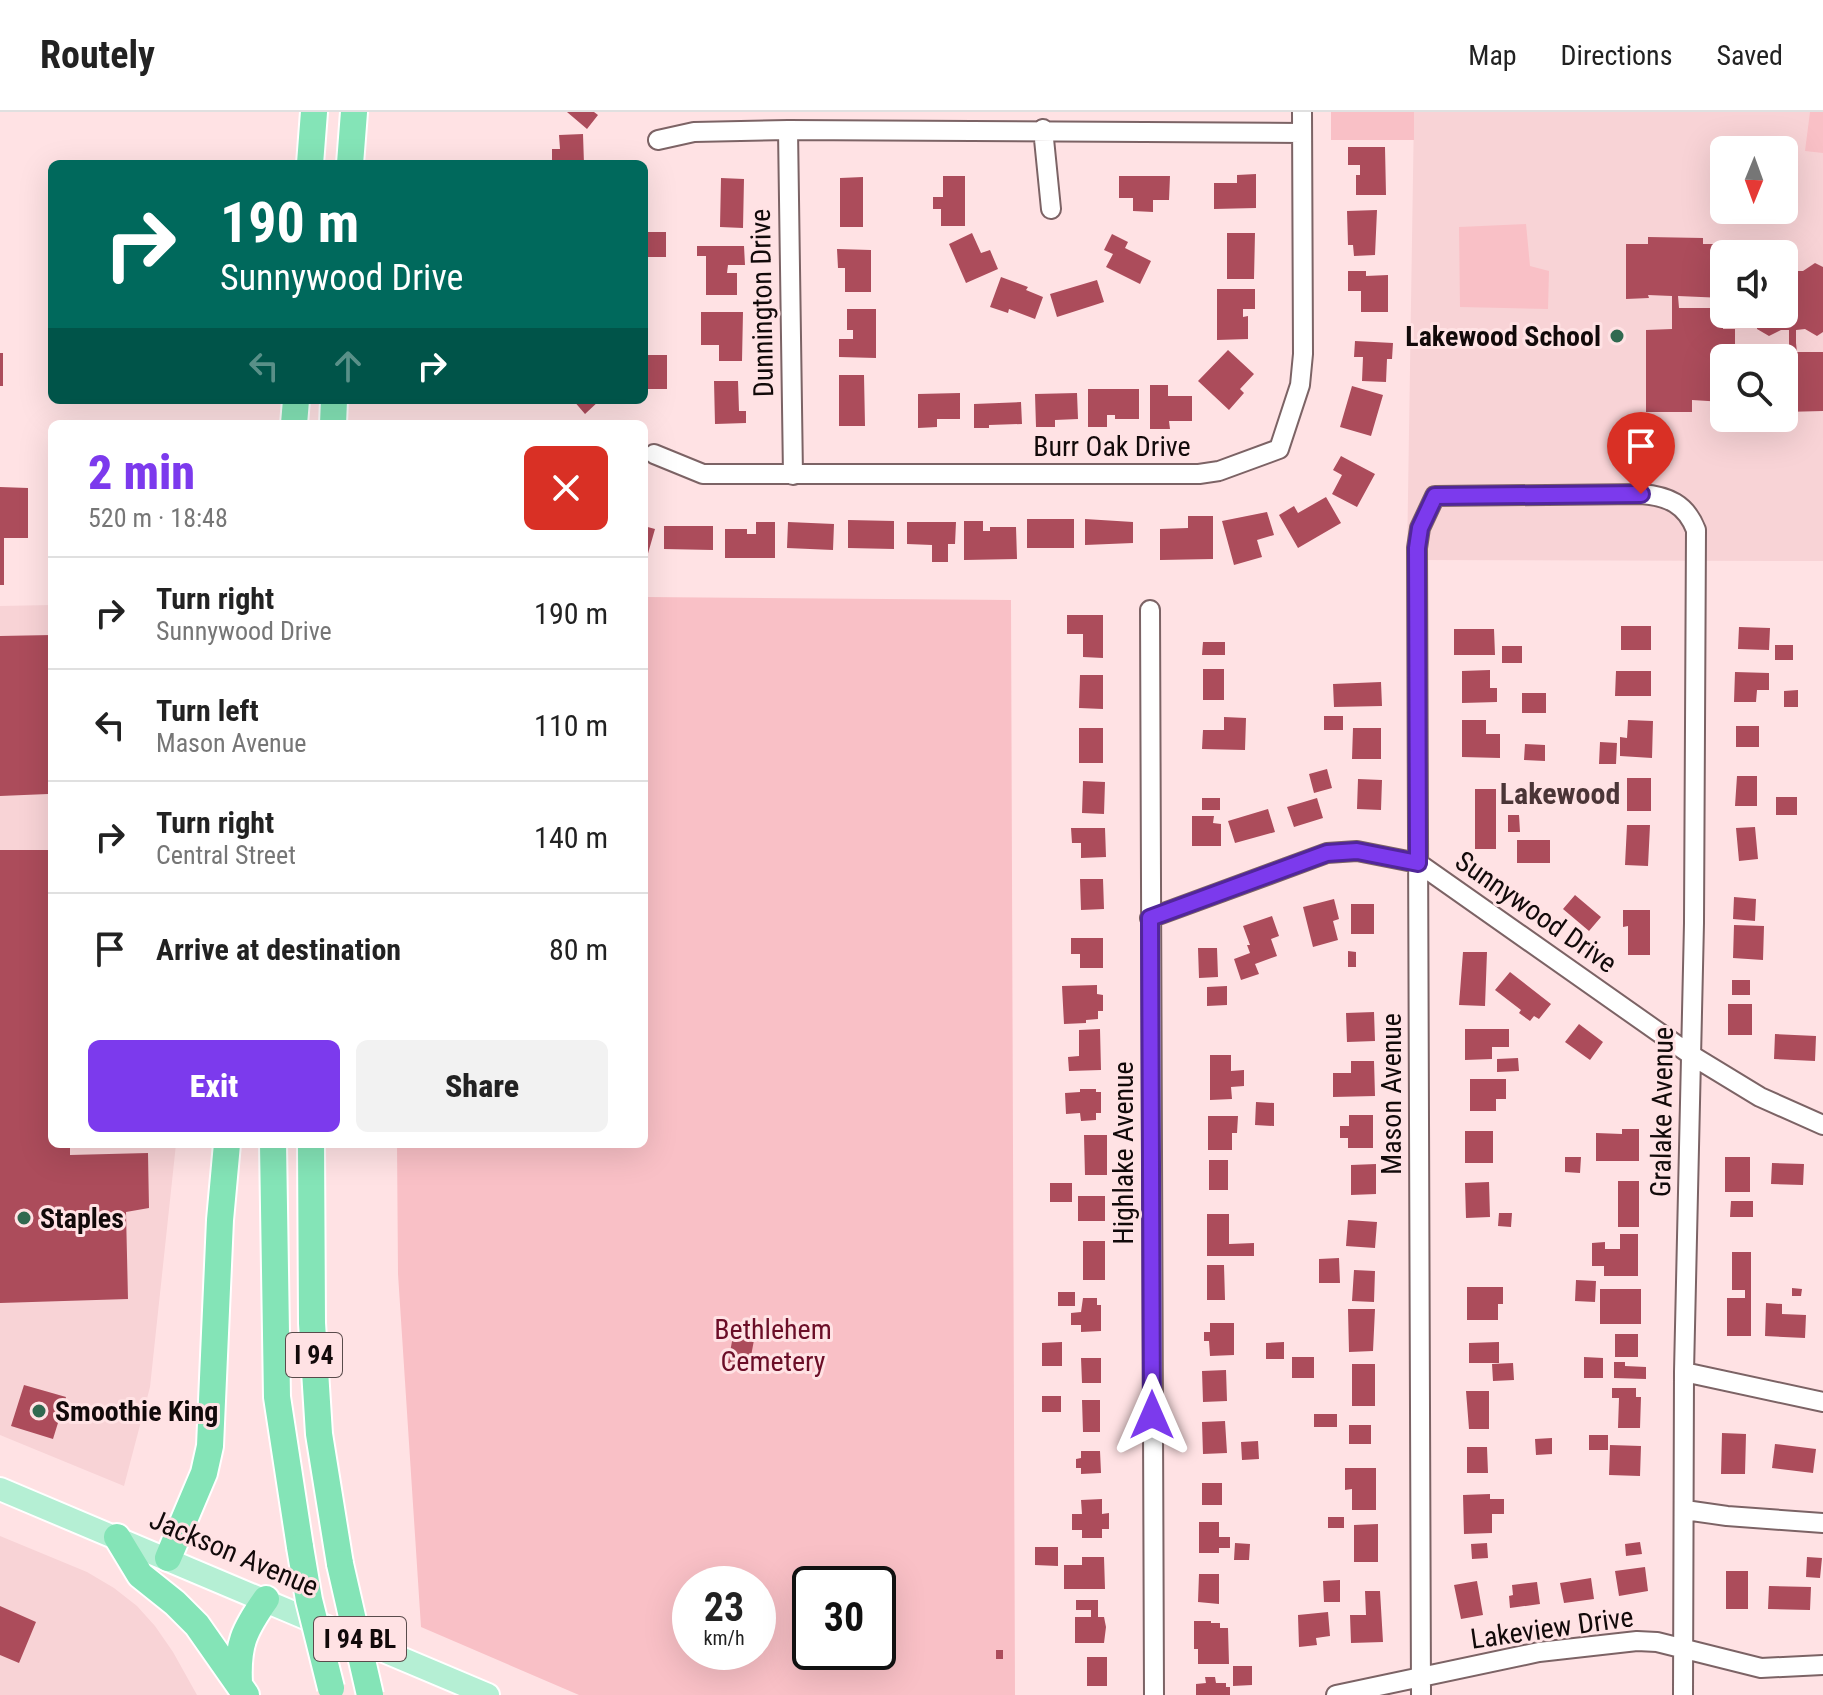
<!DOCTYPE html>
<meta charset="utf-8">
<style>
body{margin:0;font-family:"Roboto Condensed",sans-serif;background:#f2f2f2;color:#222;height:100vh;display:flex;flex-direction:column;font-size:30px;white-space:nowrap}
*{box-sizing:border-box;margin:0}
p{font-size:26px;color:#767676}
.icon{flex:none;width:44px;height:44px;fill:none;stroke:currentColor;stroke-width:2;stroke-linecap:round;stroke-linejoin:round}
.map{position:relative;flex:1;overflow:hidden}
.details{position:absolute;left:48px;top:308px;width:600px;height:728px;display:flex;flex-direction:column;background:#fff;border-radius:12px;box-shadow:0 8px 32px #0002}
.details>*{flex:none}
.guide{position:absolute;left:48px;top:48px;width:600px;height:244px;border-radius:12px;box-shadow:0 8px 32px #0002;background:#00695c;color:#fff;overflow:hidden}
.needle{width:52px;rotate:181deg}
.tools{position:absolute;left:1710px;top:24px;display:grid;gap:16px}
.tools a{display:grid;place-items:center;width:88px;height:88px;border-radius:12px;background:#fff;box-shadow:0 8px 32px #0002;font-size:40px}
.speed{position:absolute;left:672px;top:1454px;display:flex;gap:16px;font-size:40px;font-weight:700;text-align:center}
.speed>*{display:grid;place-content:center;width:104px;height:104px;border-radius:50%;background:#fff;box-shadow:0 8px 32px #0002;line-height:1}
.speed small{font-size:20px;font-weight:400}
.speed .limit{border:4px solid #111;border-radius:12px;background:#fff;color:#111}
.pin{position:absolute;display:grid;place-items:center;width:68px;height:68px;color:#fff;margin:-82px -34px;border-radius:50% 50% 50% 0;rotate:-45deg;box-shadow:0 0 8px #0007}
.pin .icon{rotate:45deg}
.me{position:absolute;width:88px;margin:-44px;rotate:0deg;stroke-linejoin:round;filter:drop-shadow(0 0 6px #0008)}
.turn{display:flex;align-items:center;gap:28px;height:168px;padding:0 40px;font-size:36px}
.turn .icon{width:104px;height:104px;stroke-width:2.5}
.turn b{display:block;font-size:56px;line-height:68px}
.lanes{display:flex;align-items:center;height:76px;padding:0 40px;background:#0003;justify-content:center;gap:40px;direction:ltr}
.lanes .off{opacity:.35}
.round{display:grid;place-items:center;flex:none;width:84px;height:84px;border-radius:12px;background:#f2f2f2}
.overview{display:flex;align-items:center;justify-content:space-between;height:136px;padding:0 40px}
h1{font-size:48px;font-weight:800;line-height:60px;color:#7c3aed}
.primary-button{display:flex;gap:16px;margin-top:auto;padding:16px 40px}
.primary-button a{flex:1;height:92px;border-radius:12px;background:#7c3aed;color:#fff;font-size:32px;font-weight:800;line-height:92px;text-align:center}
.primary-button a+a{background:#f2f2f2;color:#222}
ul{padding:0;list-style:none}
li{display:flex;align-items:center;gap:24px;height:112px;padding:0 40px;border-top:2px solid #e0e0e0}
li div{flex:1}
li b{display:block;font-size:30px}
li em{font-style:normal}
header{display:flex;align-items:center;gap:48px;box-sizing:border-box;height:112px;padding:0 40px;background:#fff;border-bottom:2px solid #e0e0e0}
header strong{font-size:38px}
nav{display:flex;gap:44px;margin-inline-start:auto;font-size:28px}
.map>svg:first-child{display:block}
</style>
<header>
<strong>Routely</strong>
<nav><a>Map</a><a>Directions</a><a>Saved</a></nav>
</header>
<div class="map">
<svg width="1823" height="1583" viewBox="0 0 1823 1583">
<rect width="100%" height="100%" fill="#ffe2e4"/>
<!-- built -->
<path fill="#f8d3d6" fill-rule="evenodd" d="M1414,0H1823V449L1407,448ZM1724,38H1784V98H1724ZM1724,142H1784V202H1724ZM1724,246H1784V306H1724Z
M52,493V1032H176L150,1275L124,1374L0,1323V494Z
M0,1424L87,1460L114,1476L137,1494L155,1514L173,1540L197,1583H0Z"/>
<!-- green -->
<path fill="#f9c0c6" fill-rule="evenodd" d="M1331,0H1414V28H1331Z
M1810,0H1823V41L1805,39Z
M1526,112L1530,154L1549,159L1548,197L1460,195L1459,115Z
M644,485L1011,488L1015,1583H579L421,1515L398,1162L397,1032H644ZM690,1472H758V1540H690ZM810,1472H878V1540H810Z"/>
<!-- building -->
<path fill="#ac4c5b" d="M567,0H594L598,3L587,17Z
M583,22L584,52L552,50V37H560L559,23Z
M1348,35H1385L1386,83H1356V63H1360V53H1348Z
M1256,62V96L1214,97V71H1237V63Z
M943,64H965V114H941V97H933V85H943Z
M1119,64H1170L1169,88H1153V100L1133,99V86H1119Z
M863,65V115H840V66Z
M721,66L744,67L743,116L720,115Z
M1377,98L1375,143L1354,144L1353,133H1348L1347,99Z
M644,120H666V145H644Z
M972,121L981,141L990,138L998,157L966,171L949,132Z
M1227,121H1255L1254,167H1227Z
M1112,122L1128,130L1125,136L1151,149L1140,172L1106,155L1113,142L1104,138Z
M1648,125L1703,126V132H1726L1724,186L1678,184L1679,196H1723V217H1735V239L1789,240V218H1781L1769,224L1757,217V202H1784V159H1803L1815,151L1823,155V220L1817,224L1805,217L1796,218V231L1797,240H1823V299L1784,300V246H1724V290L1692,288V300H1646V218L1672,217V184L1648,183L1649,186L1626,187V132H1648Z
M697,134H744L745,153H728L727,161H737V183H706V144H697Z
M837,137L871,138V180H845V156H838Z
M1348,159H1366V164L1388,163V200H1361V179H1348Z
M1001,165L1028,175L1026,178L1043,185L1035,207L1009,197L1008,201L990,195Z
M1097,168L1104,190L1057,205L1050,182Z
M1217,177H1255V197H1243V205L1248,204V227L1217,228Z
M847,197H876V246L839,245V227H853V218H847Z
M701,200H743L742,249H719V233H701Z
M1355,229L1393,231L1392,247H1387L1386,270L1362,269L1363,245H1354Z
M1228,238L1254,262L1240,277L1244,281L1229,298L1198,269Z
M0,241H3V274H0Z
M644,243H667V277H648V269H644Z
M839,263H864L865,314H839Z
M714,269H738L739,299H746V311L715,312Z
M1150,273H1168V284H1192V309H1169L1170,317H1150Z
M1352,274L1383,283L1371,324L1340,315Z
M1088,277H1139V307H1115V303H1107V315H1088Z
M960,281V307H937V315L918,316V282Z
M1077,281L1078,307L1055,308V315H1036L1035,282Z
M573,288H600L585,302Z
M1021,290L1022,312L989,313V316H974V292Z
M1341,344L1375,362L1357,395L1332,382L1342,363L1333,358Z
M0,375L28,376V426H4V473H0Z
M1326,385L1341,411L1298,436L1279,403L1294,394L1298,401Z
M1267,400L1274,423L1257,428L1262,445L1234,453L1222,409Z
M1188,404H1213V447L1160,448V417L1188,416Z
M1027,407H1074V436H1027Z
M1085,407L1133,410V431L1085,433Z
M848,408L894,409V437L848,436Z
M964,409H983V419H990V415H1016L1017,447L964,448Z
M756,410H775V446H725V417H747V422H756Z
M788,410L834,412L833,438L787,436Z
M907,410H956L955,432H948V450H932V433L907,432Z
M644,414L655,417L645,452H644Z
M664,414H713V438L664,437Z
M1067,503H1103V546L1083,545V522H1067Z
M1621,514H1651V538H1621Z
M1739,515L1770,516L1769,538L1738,537Z
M1454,517H1494L1495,543H1454Z
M52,523V1032H70V1043L148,1041L149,1096L126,1100L128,1187L0,1191V738H49L48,682L0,684V524Z
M1203,530H1225V543H1202Z
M1775,533H1793V548H1775Z
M1502,534H1522V551H1502Z
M1203,557H1224V588H1203Z
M1490,558V576H1497V590L1462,591V559Z
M1616,559H1651V584H1615Z
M1735,560L1769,561V578H1757L1756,590H1734Z
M1080,563H1103V597L1079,596Z
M1381,570L1382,594L1334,595L1333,572Z
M1798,578V595H1784V579Z
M1522,581H1546V601H1522Z
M1324,604H1343V618H1324Z
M1224,605L1246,606L1245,638L1202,637L1203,618H1224Z
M1462,608H1486V622H1500V646L1462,645Z
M1628,608L1653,609L1652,646L1620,644V625L1627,626Z
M1736,614H1759V635H1736Z
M1079,616H1103V651H1079Z
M1353,616H1381V647H1352Z
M1600,630L1617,631L1616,652H1599Z
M1525,632L1545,633V649L1524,648Z
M1327,657L1332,676L1314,681L1309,662Z
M1737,664H1757V694H1735Z
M1627,666H1651V699H1627Z
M1358,667L1382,668L1381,698L1357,697Z
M1083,669L1105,670L1104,702L1082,701Z
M1475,677H1496V737H1475Z
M1776,685H1797V703H1776Z
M1202,686H1220V698H1202Z
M1317,686L1323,706L1294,715L1287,695Z
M1268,697L1275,720L1235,731L1228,709Z
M1508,703H1519L1520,720H1508Z
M1192,704H1214L1213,711L1221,712V734H1192Z
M1627,713H1650L1648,754L1625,753Z
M1755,715L1758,747L1739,749L1736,716Z
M1071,716H1105L1106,745L1081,746V731H1072Z
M1517,728H1550V751H1517Z
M1080,767H1103L1104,797L1081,798Z
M1575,783L1601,805L1589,819L1563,797Z
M1734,785L1756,787L1755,809L1733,807Z
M1334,787L1339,807L1333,809L1338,828L1313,835L1303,795Z
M1351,792H1374V822H1351Z
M1623,798H1650V843H1628V814L1623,815Z
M1272,804L1279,824L1271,827L1277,844L1255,852L1259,862L1241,868L1234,847L1250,841L1247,833H1250L1243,814Z
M1734,813L1764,814L1763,848L1733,846Z
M1071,826H1103V856H1080V842H1071Z
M1198,836H1217L1218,865L1199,866Z
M1348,839L1356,840V855H1348Z
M1463,840H1487L1485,894L1459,893Z
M1510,860L1551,892L1539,907L1534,904L1530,909L1519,901L1521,898L1495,878Z
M1732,868H1750V883H1732Z
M1097,873V882L1103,883V899H1098V907L1086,908V911L1064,912L1062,874Z
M1227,874V893L1207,894V875Z
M1728,892H1752V923H1728Z
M1374,900L1375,929L1347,930L1346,901Z
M1579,912L1603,930L1590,948L1565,930Z
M1100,917L1101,958L1069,959L1068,945L1079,944V918Z
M1465,917H1509V935H1492V947L1465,948Z
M1775,922L1816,924L1815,949L1774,947Z
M1210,943H1231V959L1244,958V974L1231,975L1232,987L1210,988Z
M1518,946L1519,959L1497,960V947Z
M1351,949H1374L1375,984L1333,985V961H1351Z
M1470,967H1506V987H1496V999H1470Z
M1080,977H1096V980H1101V1001H1096V1008L1081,1009L1080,1001L1066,1002L1065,981L1080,980Z
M1256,990L1274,991V1014L1255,1013Z
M1349,1003H1373V1036H1348V1026H1340V1014H1349Z
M1208,1004H1238L1237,1021H1232V1038H1208Z
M1622,1017H1639V1049H1596V1021L1622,1022Z
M1465,1019H1493V1051H1465Z
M1084,1023H1107V1063H1085Z
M1565,1045H1581L1580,1061L1565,1060Z
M1725,1045H1750V1080H1725Z
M1209,1048H1228V1078H1209Z
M1772,1051L1804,1052L1803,1073L1771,1072Z
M1376,1052V1082L1351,1083V1053Z
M1618,1069H1639V1115H1618Z
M1489,1070L1490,1105L1466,1106L1465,1071Z
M1050,1071H1072V1090H1050Z
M1078,1084H1105V1109H1078Z
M1731,1089H1753V1105H1730Z
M1499,1101H1512L1511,1115L1498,1114Z
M1207,1102H1229V1132L1254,1131V1144H1207Z
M1348,1108L1377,1110L1375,1136L1346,1134Z
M1620,1122H1638V1164H1604V1154H1592V1131L1605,1130V1137H1620Z
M1083,1129H1105V1168H1083Z
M1732,1140H1751V1224H1727V1186H1745V1178H1732Z
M1339,1146L1340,1171H1319V1147Z
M1207,1153H1224L1225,1188H1207Z
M1354,1158L1375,1159L1374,1190L1352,1189Z
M1576,1168L1596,1169L1595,1190L1575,1189Z
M1467,1175H1503V1192H1498V1208H1467Z
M1792,1176L1802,1177L1801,1184H1792Z
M1600,1177H1641V1212H1600Z
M1058,1180H1075V1194H1058Z
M1083,1186H1097V1193H1101V1219L1081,1220V1213H1071V1201L1081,1200Z
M1766,1191L1782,1192V1202L1806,1203L1805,1226L1765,1224Z
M1348,1197H1375L1373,1239L1349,1240Z
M1210,1211H1234V1243L1210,1244L1209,1229H1204V1220H1210Z
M1615,1222H1638V1245H1615Z
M733,1224L754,1228L749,1255L728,1251Z
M1062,1230V1254H1042V1231Z
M1284,1230V1247H1266V1231Z
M1499,1230V1251H1469V1231Z
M1292,1245H1314V1266H1292Z
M1584,1245L1603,1246V1266H1584Z
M1081,1246H1101V1271H1082Z
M1614,1250H1625V1254L1646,1255V1267L1614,1266Z
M1513,1251L1514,1268L1493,1269L1492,1252Z
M1352,1252H1375V1294H1352Z
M1226,1258L1227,1289L1203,1290L1202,1259Z
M24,1273L66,1285L53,1327L11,1314Z
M1612,1276H1636V1285H1641L1640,1316H1618L1619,1286H1612Z
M1466,1279H1489V1317H1469Z
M1042,1284H1061V1300H1042Z
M1082,1288H1100V1320H1083Z
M1314,1302H1337V1315H1314Z
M1225,1309L1227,1341L1203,1342L1202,1310Z
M1349,1313H1371V1332H1349Z
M1722,1321L1746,1322L1745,1362H1721Z
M1589,1323H1608V1338H1589Z
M1552,1326V1342L1536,1343L1535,1327Z
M1258,1329L1259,1347L1242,1348L1241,1330Z
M1775,1332L1816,1337L1813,1361L1772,1356Z
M1610,1333L1641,1334L1640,1364L1609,1363Z
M1467,1335H1487L1488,1361H1467Z
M1081,1339H1100L1101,1361L1081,1362V1356H1076V1347L1081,1346Z
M1345,1356H1376V1398H1352V1377L1345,1378Z
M1202,1371H1222V1393H1202Z
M1490,1382V1387H1504V1402H1492V1421L1464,1422L1463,1383Z
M1102,1387V1402L1109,1401V1417H1102V1426H1082V1418H1072V1402H1082L1081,1388Z
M1328,1405H1344V1416H1328Z
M1199,1410H1219V1425H1230V1436H1219V1441H1199Z
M1378,1412V1450H1354V1413Z
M1640,1430L1642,1442L1626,1444L1625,1432Z
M1235,1431L1250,1432L1249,1448H1234Z
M1487,1431L1488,1446L1472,1447L1471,1432Z
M1035,1435H1058V1454L1035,1453Z
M1082,1445H1104L1105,1477H1064V1453H1082Z
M1807,1445L1822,1446L1820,1466L1806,1465Z
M1645,1455L1648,1479L1619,1484L1615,1459Z
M1726,1459H1748V1497H1726Z
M1199,1462H1219V1492L1198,1490Z
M1591,1466L1594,1487L1564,1491L1560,1471Z
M1340,1468V1490H1324L1323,1469Z
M1477,1469L1483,1503L1461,1507L1454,1473Z
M1537,1470L1540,1492L1510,1496L1509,1484L1513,1483L1512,1473Z
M1769,1474L1811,1475L1810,1498L1768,1497Z
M1365,1479H1380L1383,1530L1351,1531L1350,1503H1366Z
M1076,1488H1098V1505H1104L1106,1515L1104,1531H1075V1505H1091V1498H1076Z
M0,1494L36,1510L19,1551L0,1543Z
M1328,1500L1330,1524L1316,1526L1317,1533L1299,1535L1298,1503Z
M1194,1509H1211V1511H1220V1516H1228L1229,1552H1198V1537H1194Z
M996,1538H1003V1547H996Z
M1087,1545H1107V1574H1087Z
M1233,1554H1252V1573L1233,1574Z
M1205,1565H1215L1216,1571H1226V1575H1230V1583H1196V1572L1206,1571Z"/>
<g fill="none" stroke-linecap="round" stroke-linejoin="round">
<!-- minor casing -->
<g stroke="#7c6365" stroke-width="22">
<path id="minor" d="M1043,17L1051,97
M788,18L793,363
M658,28L694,20L788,18L1302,21
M654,342L703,362H1199L1219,359L1279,337L1300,273L1303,242L1302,0
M1150,498L1154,1583
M1150,806L1327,741L1357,739L1418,751L1691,943L1760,985L1823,1013
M1684,1260L1823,1290
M1685,1398L1727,1404L1823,1411
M1336,1583L1539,1540L1637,1529L1657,1530L1761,1556L1823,1553
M1421,1583L1417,436L1420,416L1435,384L1641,382C1668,384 1686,392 1696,418L1694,811L1684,1260L1683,1583"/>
</g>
<!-- major casing -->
<g stroke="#fff" stroke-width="26">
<path id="major" d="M0,1377L488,1583"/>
</g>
<!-- highway casing -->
<g stroke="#fff" stroke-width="30">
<path id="highway" d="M310,52L314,0
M350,52L354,0
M294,312L296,288
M333,312L334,288
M273,1032L277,1285L300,1435
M311,1032L312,1211L319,1322L340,1452
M117,1425L140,1463L175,1491L197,1513L246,1583
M168,1446L204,1361L210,1334L220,1108L227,1032
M239,1571C237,1533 244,1518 266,1487"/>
</g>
<!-- minor -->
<use href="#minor" stroke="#fff" stroke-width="18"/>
<!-- major -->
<use href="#major" stroke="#b5efd4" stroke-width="22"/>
<!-- highway -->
<use href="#highway" stroke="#84e4b7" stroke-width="26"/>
<!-- highway-bridge casing -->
<g stroke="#fff" stroke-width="30" stroke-linecap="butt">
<path id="highway-bridge" d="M300,1435L309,1488L331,1576
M340,1452L370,1583"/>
</g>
<!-- highway-bridge -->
<use href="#highway-bridge" stroke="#84e4b7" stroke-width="26"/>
</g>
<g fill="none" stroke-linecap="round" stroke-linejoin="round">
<!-- route casing -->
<g stroke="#51269a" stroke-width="20">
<path id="route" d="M1152,1303L1150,806L1327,741L1357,739L1418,751L1417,436L1420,416L1435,384L1641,382"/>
</g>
<!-- route -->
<use href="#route" stroke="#7c3aed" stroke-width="14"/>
</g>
<!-- markers -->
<g fill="#316950" stroke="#ffe2e4" stroke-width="3">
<circle cx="1617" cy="224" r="8"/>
<circle cx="24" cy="1106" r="8"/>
<circle cx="39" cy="1299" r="8"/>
</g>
<g text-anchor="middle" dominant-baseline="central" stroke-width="6" stroke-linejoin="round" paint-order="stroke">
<!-- shield labels -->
<g fill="#ffe2e4" stroke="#594b4b" stroke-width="2">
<rect x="286" y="1221" width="56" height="44" rx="6"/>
<rect x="314" y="1505" width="92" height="44" rx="6"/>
</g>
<g font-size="26" font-weight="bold" fill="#120a0a">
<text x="314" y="1243">I 94</text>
<text x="360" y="1527">I 94 BL</text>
</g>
<!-- street labels -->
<g font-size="28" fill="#120a0a" stroke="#ffe2e4">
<text transform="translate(762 191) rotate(-91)">Dunnington Drive</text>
<text x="1112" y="334">Burr Oak Drive</text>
<text transform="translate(1536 800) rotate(35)">Sunnywood Drive</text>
<text transform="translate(1391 982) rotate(-90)">Mason Avenue</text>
<text transform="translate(1662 1000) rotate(-89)">Gralake Avenue</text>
<text transform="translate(1123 1041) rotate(-90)">Highlake Avenue</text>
<text transform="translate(234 1441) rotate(23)">Jackson Avenue</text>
<text transform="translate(1552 1516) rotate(-8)">Lakeview Drive</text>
</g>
<!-- poi labels -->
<g font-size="28" font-weight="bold" fill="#120a0a" stroke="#ffe2e4" text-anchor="start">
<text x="1601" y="224" text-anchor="end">Lakewood School</text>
<text x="40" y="1106">Staples</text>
<text x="55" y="1299">Smoothie King</text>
</g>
<!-- park labels -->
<g font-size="28" fill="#6b0d27" stroke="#ffe2e4">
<text x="773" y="1217">Bethlehem<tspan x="773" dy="32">Cemetery</tspan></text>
</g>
<!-- neighbourhood labels -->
<g font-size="30" font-weight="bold" fill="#4b3537" stroke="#ffe2e4">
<text x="1560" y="681">Lakewood</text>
</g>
</g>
</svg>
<div class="tools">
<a><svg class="needle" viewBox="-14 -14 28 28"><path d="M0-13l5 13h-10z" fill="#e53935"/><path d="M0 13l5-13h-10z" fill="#767676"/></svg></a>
<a><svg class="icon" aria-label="sound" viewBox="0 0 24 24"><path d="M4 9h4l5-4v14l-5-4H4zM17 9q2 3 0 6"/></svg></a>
<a><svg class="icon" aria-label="search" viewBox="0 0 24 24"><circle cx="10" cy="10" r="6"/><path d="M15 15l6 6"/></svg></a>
</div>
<div class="speed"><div>23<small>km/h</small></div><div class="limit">30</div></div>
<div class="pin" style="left:1641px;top:382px;background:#d93025"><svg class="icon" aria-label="arrive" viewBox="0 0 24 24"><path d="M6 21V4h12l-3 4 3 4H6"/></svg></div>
<svg class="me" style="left:1152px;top:1303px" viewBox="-20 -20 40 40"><path d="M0-17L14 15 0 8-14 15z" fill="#7c3aed" stroke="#fff" stroke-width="4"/></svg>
<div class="guide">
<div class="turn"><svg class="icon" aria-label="right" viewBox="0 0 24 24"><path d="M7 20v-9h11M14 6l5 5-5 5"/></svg><div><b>190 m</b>Sunnywood Drive</div></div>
<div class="lanes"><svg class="icon off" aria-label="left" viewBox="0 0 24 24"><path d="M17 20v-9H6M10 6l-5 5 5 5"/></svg><svg class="icon off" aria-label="ahead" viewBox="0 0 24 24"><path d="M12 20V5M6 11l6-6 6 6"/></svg><svg class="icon" aria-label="right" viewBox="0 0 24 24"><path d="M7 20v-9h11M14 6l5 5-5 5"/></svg></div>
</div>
<section class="details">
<div class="overview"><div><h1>2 min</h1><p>520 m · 18:48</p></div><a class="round" style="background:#d93025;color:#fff"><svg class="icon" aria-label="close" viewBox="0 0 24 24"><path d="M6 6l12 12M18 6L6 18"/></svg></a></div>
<ul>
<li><svg class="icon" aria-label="right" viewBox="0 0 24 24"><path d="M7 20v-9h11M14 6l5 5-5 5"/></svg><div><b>Turn right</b><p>Sunnywood Drive</p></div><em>190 m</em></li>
<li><svg class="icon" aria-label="left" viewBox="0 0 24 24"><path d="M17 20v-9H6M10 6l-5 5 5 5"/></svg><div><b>Turn left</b><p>Mason Avenue</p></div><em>110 m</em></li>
<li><svg class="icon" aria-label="right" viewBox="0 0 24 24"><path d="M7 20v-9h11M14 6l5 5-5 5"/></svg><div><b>Turn right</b><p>Central Street</p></div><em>140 m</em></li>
<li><svg class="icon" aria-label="arrive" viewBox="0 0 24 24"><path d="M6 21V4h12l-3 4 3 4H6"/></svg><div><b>Arrive at destination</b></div><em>80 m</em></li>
</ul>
<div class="primary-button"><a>Exit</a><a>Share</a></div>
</section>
</div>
